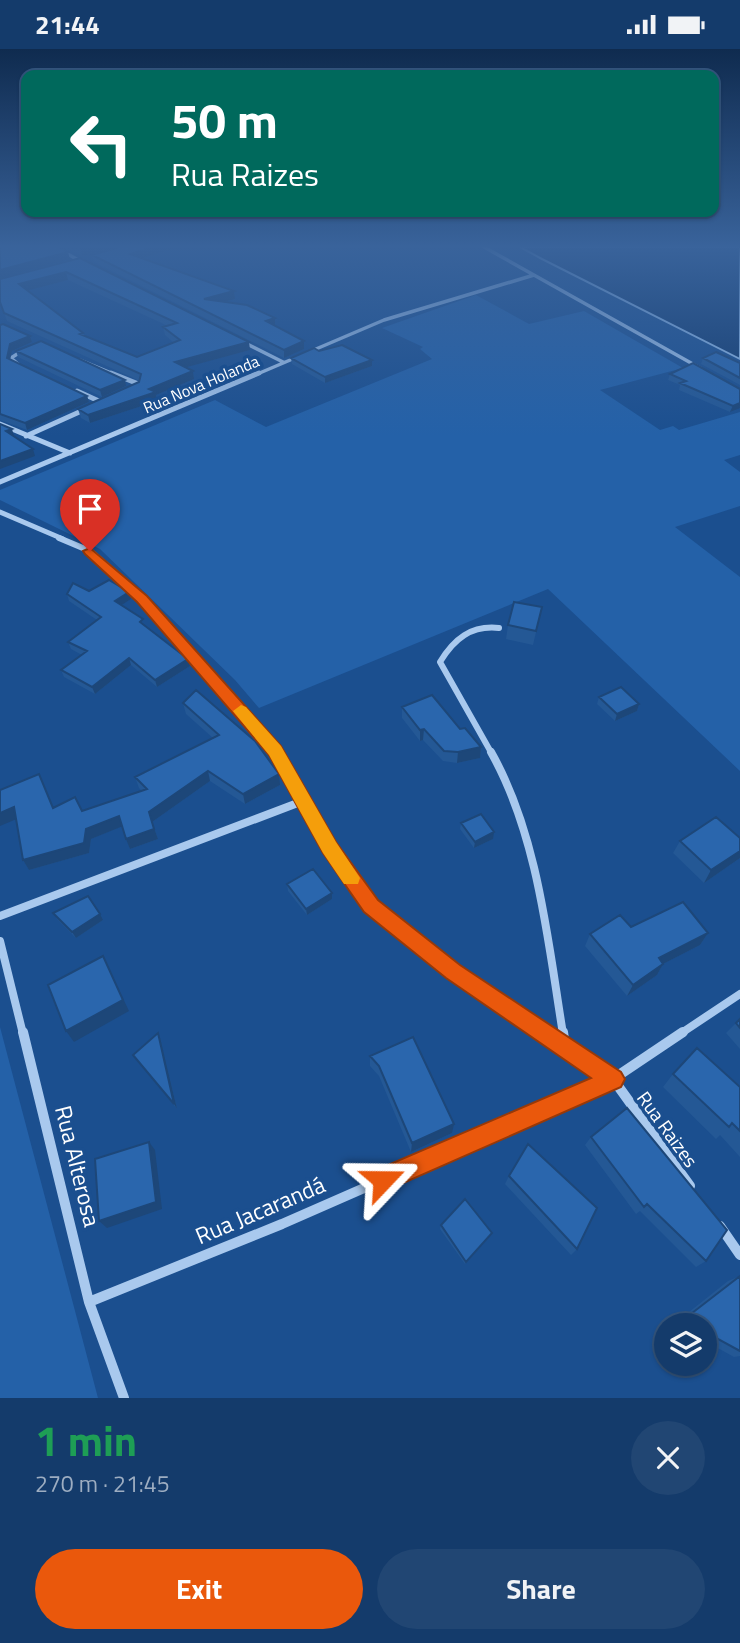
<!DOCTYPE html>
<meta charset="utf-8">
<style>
body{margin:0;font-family:"Titillium Web",sans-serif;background:#214673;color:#f1f3f6;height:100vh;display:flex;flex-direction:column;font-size:26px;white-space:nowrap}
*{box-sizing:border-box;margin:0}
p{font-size:23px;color:#9dadc1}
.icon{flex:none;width:38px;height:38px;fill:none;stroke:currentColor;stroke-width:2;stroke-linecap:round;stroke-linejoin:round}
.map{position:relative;height:1349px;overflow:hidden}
.sheet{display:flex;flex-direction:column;background:#143b6b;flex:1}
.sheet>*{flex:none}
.top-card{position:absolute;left:21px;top:21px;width:698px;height:147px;border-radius:14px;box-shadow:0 2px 5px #0004,0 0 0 2px #33557e;background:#00695c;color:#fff;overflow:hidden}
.fabs{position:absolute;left:654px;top:1264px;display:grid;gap:14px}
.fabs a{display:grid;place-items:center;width:63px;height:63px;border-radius:50%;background:#143b6b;box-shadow:0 2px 5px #0004,0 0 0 2px #33557e;font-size:35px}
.pin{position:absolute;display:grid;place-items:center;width:60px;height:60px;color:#fff;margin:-72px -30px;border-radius:50% 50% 50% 0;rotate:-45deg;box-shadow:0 0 7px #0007}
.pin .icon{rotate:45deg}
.me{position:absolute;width:77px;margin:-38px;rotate:67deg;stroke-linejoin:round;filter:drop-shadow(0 0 5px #0008)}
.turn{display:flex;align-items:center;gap:24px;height:147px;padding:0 35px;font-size:32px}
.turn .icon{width:91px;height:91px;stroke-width:2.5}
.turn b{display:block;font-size:49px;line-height:60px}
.round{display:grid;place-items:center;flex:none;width:74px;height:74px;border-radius:37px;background:#214673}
.headline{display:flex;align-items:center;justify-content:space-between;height:119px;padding:0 35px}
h1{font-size:42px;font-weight:700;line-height:52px;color:#1e9e55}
.primary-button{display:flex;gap:14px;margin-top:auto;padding:14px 35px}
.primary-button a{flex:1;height:80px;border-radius:42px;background:#ea580c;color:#fff;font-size:28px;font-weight:700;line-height:80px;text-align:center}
.primary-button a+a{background:#214673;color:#f1f3f6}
.status{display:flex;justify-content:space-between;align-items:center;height:49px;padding:0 35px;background:#143b6b;direction:ltr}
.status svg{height:19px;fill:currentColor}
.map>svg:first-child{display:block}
</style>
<div class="status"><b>21:44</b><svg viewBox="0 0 49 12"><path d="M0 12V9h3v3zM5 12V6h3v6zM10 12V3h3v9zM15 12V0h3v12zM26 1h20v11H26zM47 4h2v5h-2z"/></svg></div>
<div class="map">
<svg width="740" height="1349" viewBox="0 0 740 1349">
<rect width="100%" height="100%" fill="#1b4f8f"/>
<!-- green -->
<path fill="#2461a8" d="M476,246L529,275L584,262L683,319L600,341L660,381L673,377L679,381L740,363V406L724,411L740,423V457L675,478L740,528V722L548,540L259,659L235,631L100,500L0,451V441L215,351L266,378L432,310L420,300L423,298L382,279Z
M0,978L98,1349H0Z"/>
<!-- water -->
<path fill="#123a6d" stroke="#9cc4f0" stroke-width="2" d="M520,198H740V310L542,210Z"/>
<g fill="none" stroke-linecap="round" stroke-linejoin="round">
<!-- street-far4 -->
<path stroke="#a9c9ee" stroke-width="3.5" d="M55,198L82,213
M484,198L700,319
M243,293L283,313
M80,311L116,326
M18,315L11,309L25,300
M255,326L384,271L534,226"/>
<!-- street-far3 -->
<path stroke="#a9c9ee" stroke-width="5" d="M111,324L136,334L139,337L136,339
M77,342L101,353
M0,375L70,404
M26,387L86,360
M0,433L259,324
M0,463L63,490"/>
<!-- street-far2 -->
<path stroke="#a9c9ee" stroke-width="6" d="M59,489L90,502L126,533L277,705
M492,705L440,613C454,590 471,576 499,579"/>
<!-- street-far1 -->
<path stroke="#a9c9ee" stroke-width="8" d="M276,703L330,799L371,857L453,923L546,985
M491,703C538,786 548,893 563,985
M0,867L303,752
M0,892L23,985
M680,985L740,945"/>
<!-- street -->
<path stroke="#a9c9ee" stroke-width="10" d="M23,983L89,1253L124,1349
M543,983L613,1030L690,1137
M563,983L565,998
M720,1177L740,1206
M89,1253L282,1175L613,1030L683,983"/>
</g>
<!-- wall -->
<path fill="#245895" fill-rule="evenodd" d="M63,198H117L82,207Z
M119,198H179L142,209L234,242L235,250L224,253L275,269V277L304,300L284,309L94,213L92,206Z
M80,209L250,301L186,318L193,322L194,330L156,346L157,352L90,374L81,369L78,360L139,333L140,332L7,272L0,253ZM68,231L168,277L163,278L165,286L174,294L137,308L84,286L83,284L27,241Z
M0,276L30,287L32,293L12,302L10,310L87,347L89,353L27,381L0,371Z
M16,302L126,337L102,348L18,308Z
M319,302L372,311V317L325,334L292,315L291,309Z
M703,309L740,314V336L701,315Z
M670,325L740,340L730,363L679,341L680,336L668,331Z
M89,542L129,543L131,550L121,556L145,577L188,610L190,617L157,638L131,616L95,645L64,628L61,621L82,606L71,600L68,593L97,571L69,552L67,545Z
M542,558L533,596L506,590L508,576Z
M599,648L639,655L637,662L615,672L597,655Z
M183,654L280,736L245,755L210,732L152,773L158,790L130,800L122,777L91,790L89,804L29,821L23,811L44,736L53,758L82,762L142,742L139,739L135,728L213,689L186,665Z
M402,658L460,680L481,698L480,709L457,714L443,712L423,691L420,692L402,669Z
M461,774L493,790L474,799L460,780Z
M740,789V809L704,834L673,804L680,792Z
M287,835L332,844V850L307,866L288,842Z
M53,864L103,871L76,889L57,870Z
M631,878L708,884L700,896L663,915L657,926L627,947L585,897L590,885Z
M740,970V1000L726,984Z
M158,984L160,989L177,1060L133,1006Z
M370,1007L452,1084L411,1103L379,1027L370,1017Z
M673,1025L740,1038V1108L720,1086L716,1090L663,1038Z
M591,1088L706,1212L696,1218L640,1162L636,1165L585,1096Z
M509,1127L577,1200L571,1206L505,1135Z
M441,1176L490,1187L465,1215L440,1180Z
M740,1227V1307L734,1308L705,1292V1276H675L674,1275L728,1232Z"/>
<!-- shaded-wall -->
<path fill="#1d4779" d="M87,198H117L82,207L81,200Z
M153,198H179L132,212L130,205Z
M68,203L70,210L0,229V221Z
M66,223L68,231L22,243L19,235Z
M234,242L235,250L205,258L204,250Z
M275,269V277L266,272Z
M30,287L32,293L12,302L9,315L7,309L10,295Z
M304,292V300L284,309V301Z
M249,293L250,301L176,321L175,313Z
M372,311V317L325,334V328Z
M193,322L194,330L156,346L157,352L90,374L88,366Z
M125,331L126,337L102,348L100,341Z
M87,347L89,353L27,381L25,374Z
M740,354V359L730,363L733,357Z
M12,380L14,387L8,389L6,382Z
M33,400L35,407L0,420V412Z
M129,543L131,550L117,559L115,552Z
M129,609L131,616L95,645L92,638Z
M188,610L190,617L157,638L155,631Z
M639,655L637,662L615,672L617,665Z
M424,680L423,691L420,692V681Z
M481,698L480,709L457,714L458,703Z
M208,722L210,732L152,773L158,790L130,800L126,790L149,763Z
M279,725L280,736L245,755L243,745Z
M14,758L19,769L0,777V764Z
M119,767L123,777L91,790L89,804L29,821L23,811L86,780Z
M494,783L493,790L474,799L475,793Z
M740,802V809L704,834L711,821Z
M332,844V850L307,866L306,860Z
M100,865L103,871L76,889L72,883Z
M708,884L700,896L663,915L657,926L627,947L633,936L659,909Z
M103,907L129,962L74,993L66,982Z
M158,984L160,989L177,1060L174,1055Z
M454,1075L452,1084L411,1103L412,1094Z
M149,1093L155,1101L162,1160L107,1179L99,1172Z"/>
<!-- building -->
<path fill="#2a66ad" stroke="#1d4779" stroke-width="2" fill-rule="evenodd" d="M0,198H59L68,203L0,221Z
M119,198H153L130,205L234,242L204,250L247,256L275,269L266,272L304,292L284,301L92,206Z
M80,209L249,293L175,313L193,322L149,340L156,343L88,366L78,360L139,333L141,325L4,264L0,253V230ZM66,223L177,274L163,278L180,291L137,308L80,285L83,284L19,235Z
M3,275L30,287L10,295L7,309L87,347L25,374L0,365V276Z
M41,292L125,331L100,341L16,302Z
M342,296L372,311L325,328L291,309L314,299L319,302Z
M716,303L740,314V329L703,309Z
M693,314L740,340V354L733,357L680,334L686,332L670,325Z
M0,375L12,380L6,382L33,400L0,412Z
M109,531L129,543L115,552L143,570L140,573L188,610L155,631L129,609L92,638L61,621L87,602L68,593L101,568L67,545L73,534L89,542Z
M514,553L542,558L536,582L508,576Z
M621,638L639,655L617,665L599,648Z
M196,641L255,692L279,725L243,745L208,722L149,763L154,780L126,790L119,767L86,780L84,794L23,811L14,758L0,764V741L39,725L53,759L75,748L82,762L147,740L135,728L219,686L183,654Z
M432,646L460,680L465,679L481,698L458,703L444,702L424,680L420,681L402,658Z
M481,765L494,783L475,793L461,774Z
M716,768L740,789V802L711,821L680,792Z
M313,820L332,844L306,860L287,835Z
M88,847L100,865L72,883L53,864Z
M683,853L708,884L659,909L663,915L633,936L590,885L620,866L631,878Z
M103,907L123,951L66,982L48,936Z
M740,970V979L736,974Z
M158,984L174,1055L133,1006Z
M413,988L454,1075L412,1094L379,1017L370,1007Z
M697,999L740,1038V1082L732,1074L729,1078L673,1025Z
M627,1059L727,1181L706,1212L647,1155L644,1158L591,1088Z
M149,1093L156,1153L99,1172L95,1110Z
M528,1095L597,1159L577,1200L509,1127Z
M465,1150L492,1184L466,1213L441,1176Z
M740,1227V1302L705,1283V1276H692L683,1271Z"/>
<!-- sky -->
<linearGradient id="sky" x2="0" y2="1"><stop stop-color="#0f2b4f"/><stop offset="0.51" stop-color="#39639b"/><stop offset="1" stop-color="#39639b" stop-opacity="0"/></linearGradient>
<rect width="740" height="387" fill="url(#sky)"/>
<!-- route -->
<path fill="#ea580c" stroke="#983908" stroke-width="2" d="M90,499L147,547L281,697L336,793L378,851L460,916L621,1023L625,1030L621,1038L383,1143L374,1139L371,1131L374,1122L591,1029L446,929L364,863L323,804L269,706L137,553L85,505L83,502Z"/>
<!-- slow -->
<path fill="#f59e0b" d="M241,656L246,658L281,697L336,793L360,829L358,835H344L323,804L269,706L233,662Z"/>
<g text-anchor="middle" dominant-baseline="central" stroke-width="7" stroke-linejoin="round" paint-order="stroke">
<!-- far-street labels -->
<g font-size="16" fill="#fff" stroke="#1b4f8f">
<text transform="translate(201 335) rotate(-23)">Rua Nova Holanda</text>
</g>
<!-- street labels -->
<g font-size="19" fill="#fff" stroke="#1b4f8f">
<text transform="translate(668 1080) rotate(54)">Rua Raizes</text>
</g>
<!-- near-street labels -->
<g font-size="23" fill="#fff" stroke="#1b4f8f">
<text transform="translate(78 1117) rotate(76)">Rua Alterosa</text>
<text transform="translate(260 1161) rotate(-23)">Rua Jacarandá</text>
</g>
</g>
</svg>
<div class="fabs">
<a><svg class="icon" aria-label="layers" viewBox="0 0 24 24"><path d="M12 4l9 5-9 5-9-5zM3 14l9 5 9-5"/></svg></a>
</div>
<div class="pin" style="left:90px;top:502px;background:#d93025"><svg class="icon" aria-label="arrive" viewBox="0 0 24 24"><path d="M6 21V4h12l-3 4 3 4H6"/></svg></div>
<svg class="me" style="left:383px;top:1131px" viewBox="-20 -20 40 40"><path d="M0-17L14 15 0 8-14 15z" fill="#ea580c" stroke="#fff" stroke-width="4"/></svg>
<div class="top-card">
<div class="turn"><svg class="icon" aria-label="left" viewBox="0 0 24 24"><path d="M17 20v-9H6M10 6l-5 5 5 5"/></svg><div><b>50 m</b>Rua Raizes</div></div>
</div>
</div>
<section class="sheet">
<div class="headline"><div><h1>1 min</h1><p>270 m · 21:45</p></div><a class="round"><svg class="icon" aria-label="close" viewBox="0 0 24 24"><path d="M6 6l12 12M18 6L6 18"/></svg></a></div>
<div class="primary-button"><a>Exit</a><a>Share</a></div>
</section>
